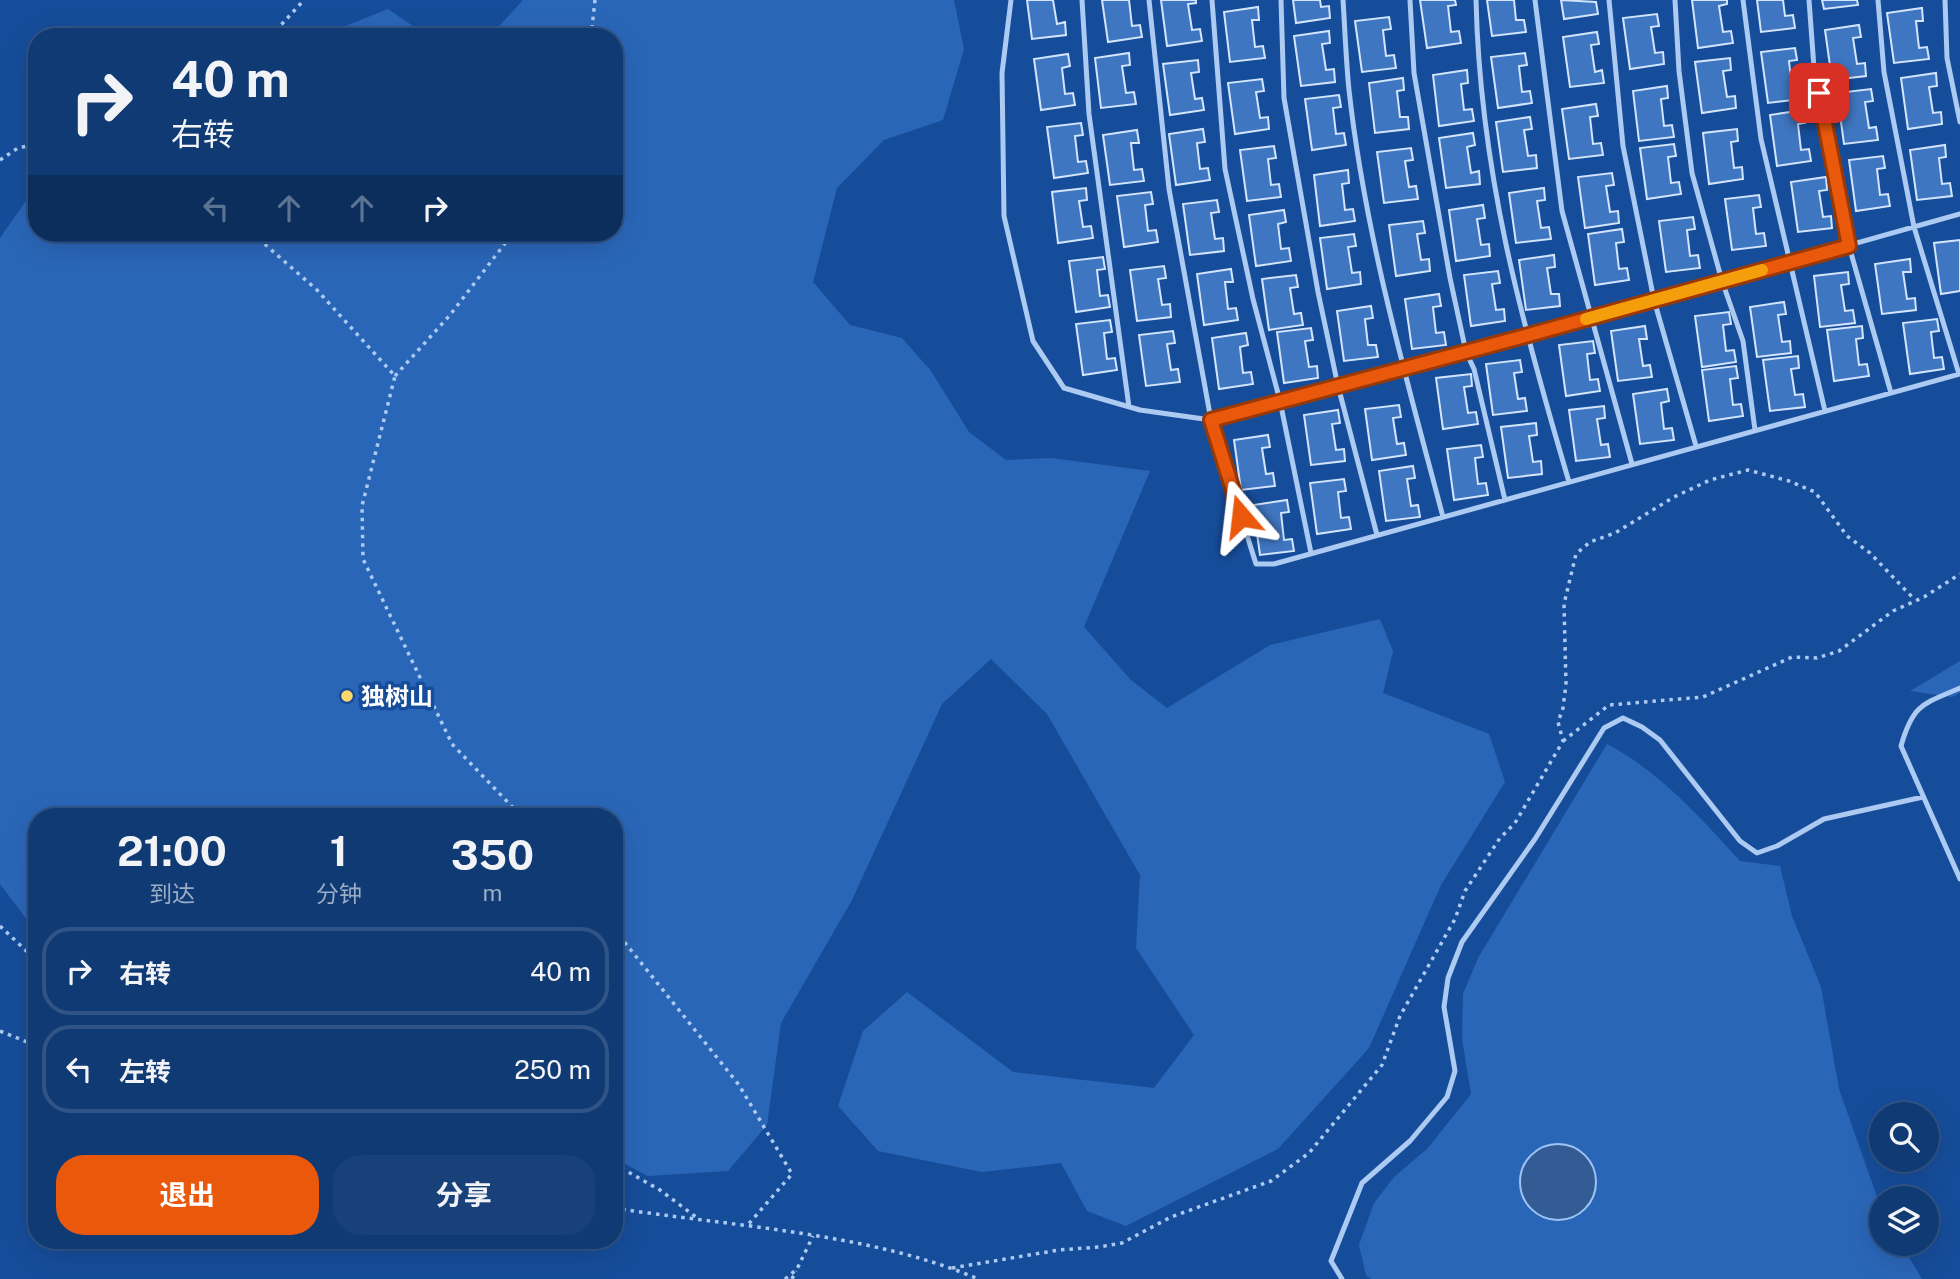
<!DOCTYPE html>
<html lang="zh">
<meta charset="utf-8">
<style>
body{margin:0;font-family:"Public Sans","Noto Sans SC",sans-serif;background:#194179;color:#f1f3f6;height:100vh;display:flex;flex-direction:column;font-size:26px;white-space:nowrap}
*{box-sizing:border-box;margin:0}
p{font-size:23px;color:#9cadc5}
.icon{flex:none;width:38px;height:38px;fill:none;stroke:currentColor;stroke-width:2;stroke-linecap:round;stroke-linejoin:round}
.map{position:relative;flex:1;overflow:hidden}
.drawer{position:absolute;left:28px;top:808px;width:595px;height:441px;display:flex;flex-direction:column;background:#103a74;border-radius:28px;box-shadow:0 7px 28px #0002,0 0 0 2px #305486}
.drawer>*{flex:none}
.banner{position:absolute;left:28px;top:28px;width:595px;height:214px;border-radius:28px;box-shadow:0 7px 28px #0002,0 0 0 2px #305486;background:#103a74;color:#f1f3f6;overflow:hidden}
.buttons{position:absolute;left:1869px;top:1102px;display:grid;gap:14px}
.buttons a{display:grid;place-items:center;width:70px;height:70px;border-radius:50%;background:#103a74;box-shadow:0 7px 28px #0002,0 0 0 2px #305486;font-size:35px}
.pin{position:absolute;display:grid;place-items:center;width:60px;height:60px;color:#fff;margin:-30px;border-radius:14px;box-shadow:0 4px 10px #0006}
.me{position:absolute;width:77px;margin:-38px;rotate:343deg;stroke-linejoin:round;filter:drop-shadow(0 0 5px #0008)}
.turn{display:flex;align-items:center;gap:24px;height:147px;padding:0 28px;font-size:32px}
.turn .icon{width:91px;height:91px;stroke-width:2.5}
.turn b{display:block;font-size:49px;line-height:60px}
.lanes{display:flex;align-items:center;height:66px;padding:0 28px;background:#0003;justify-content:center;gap:35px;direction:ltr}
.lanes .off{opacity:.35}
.eta{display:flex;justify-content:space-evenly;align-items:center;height:119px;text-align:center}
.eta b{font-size:42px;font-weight:700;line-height:49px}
.button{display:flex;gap:14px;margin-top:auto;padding:14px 28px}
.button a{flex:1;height:80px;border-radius:28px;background:#ea580c;color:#fff;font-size:28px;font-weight:700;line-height:80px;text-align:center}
.button a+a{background:#194179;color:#f1f3f6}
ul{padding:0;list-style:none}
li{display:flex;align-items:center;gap:21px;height:88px;margin:0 14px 10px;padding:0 14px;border:4px solid #305486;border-radius:28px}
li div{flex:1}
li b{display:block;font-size:26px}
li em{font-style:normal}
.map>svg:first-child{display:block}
</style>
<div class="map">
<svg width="1960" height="1279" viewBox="0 0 1960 1279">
<rect width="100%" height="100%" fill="#164d9a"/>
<!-- green -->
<path fill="#2a66b8" d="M523,0H954L964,49L943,120L884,140L837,188L813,282L850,325L902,338L931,371L969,432L1006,460L1051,458L1150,471L1084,627L1131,680L1167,708L1270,645L1380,619L1393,651L1383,693L1489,734L1505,782L1441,885L1369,1048L1278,1149L1126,1226L1087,1211L1061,1163L982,1172L878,1151L838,1106L863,1031L907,992L1013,1072L1154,1088L1194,1035L1136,948L1140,875L1047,714L991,659L942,704L852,900L781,1023L767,1125L728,1171L648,1176L614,1158V817H37V933L0,884V238L37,185V233H614V37H473L491,35Z
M388,9L429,37H318Z
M1960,661V693L1952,697L1910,691Z
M1607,744C1660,772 1700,817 1740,861L1780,866L1792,916L1821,987L1839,1089L1881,1208V1244H1901L1922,1279H1371L1366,1275L1359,1245L1374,1203L1394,1177L1427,1149L1471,1094L1462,1038L1463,994L1478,958Z"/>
<!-- water -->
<path fill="#335b94" stroke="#9ec4f5" stroke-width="2" d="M1520 1182a38 38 0 1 1 76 0a38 38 0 1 1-76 0Z"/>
<!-- building -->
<path fill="#3f76c1" stroke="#d3e5fc" stroke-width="2" d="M1027,0H1053L1057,24L1065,22L1066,35L1032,39Z
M1102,0H1129L1132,26L1140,25L1142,37L1108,42Z
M1161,0H1196V3L1188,4L1192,30L1200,29L1202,41L1167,46Z
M1293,0H1320L1321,7L1329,6L1330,18L1296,23Z
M1420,0H1455L1456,5L1448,6L1451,32L1459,31L1461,43L1427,48Z
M1487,0H1514L1516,20H1524L1526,32L1492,36Z
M1561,0L1596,2L1598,14L1564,19Z
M1692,0H1727V4L1719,6L1723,32L1731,31L1733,43L1698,48Z
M1757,0H1783L1785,16L1793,15L1795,28L1761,32Z
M1822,0H1857L1858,5L1824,9Z
M1258,7L1259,20H1252L1255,47L1263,46L1265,58L1230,62L1224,12Z
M1922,8L1923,21H1916L1919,48L1927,47L1929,59L1894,63L1887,13Z
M1657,14L1659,26L1651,27L1655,53L1663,52L1664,64L1630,69L1623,18Z
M1389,17L1391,29L1383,30L1386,56L1394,55L1396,68L1362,72L1355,21Z
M1859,25L1861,37L1853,38L1857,64L1865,63L1866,76L1832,80L1825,30Z
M1329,31L1330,43L1322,44L1326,70L1334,69L1335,82L1301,86L1294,36Z
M1597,32L1599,44L1591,45L1595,72L1602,70L1604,83L1570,87L1563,37Z
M1795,48L1797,60L1789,61L1792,87L1800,86L1802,99L1768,103L1761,52Z
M1129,53L1130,65L1122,66L1126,93L1134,92L1136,104L1101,108L1095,58Z
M1525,53L1527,65L1519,66L1522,92L1530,91L1532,103L1498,108L1491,57Z
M1068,54L1070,66L1062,68L1065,94L1073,93L1075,105L1041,110L1034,59Z
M1730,58L1731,70L1723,71L1727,97L1735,96L1736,108L1702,113L1695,62Z
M1198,60L1199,72L1191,73L1195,99L1202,98L1204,110L1170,115L1163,64Z
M1467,70L1468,83L1461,84L1464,110L1472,109L1474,121L1439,126L1433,75Z
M1936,73L1937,86L1929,87L1933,113L1941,112L1942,124L1908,129L1901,78Z
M1403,78L1404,90L1397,91L1400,117H1408L1409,129L1375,133L1369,83Z
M1262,79L1264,91L1256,92L1260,118L1268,117L1269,129L1235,134L1228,83Z
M1667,86L1668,98L1661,99L1664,126L1672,125L1674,137L1639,141L1633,91Z
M1871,89L1873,101L1865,102L1869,128L1876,127L1878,140L1844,144L1837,93Z
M1339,95L1341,107L1333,108L1336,134L1344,133L1346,145L1312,150L1305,99Z
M1596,104L1598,116L1590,117L1593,144L1601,143L1603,155L1569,159L1562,109Z
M1804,110L1805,123L1798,124L1801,150L1809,149L1811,161L1777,166L1770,115Z
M1530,117L1532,129L1524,130L1528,156L1536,155L1537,168L1503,172L1496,122Z
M1081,123L1083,135L1075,136L1078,162L1086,161L1088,173L1054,178L1047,127Z
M1203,129L1205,142L1197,143L1200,169L1208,168L1210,180L1176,185L1169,134Z
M1737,129L1738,141L1731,142L1734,168L1742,167L1743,179L1709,184L1703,133Z
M1137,130L1139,143H1131L1134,170L1142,169L1144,181L1110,185L1103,135Z
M1473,133L1475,145L1467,147L1471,173L1479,171L1480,184L1446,188L1439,138Z
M1674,144L1676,156L1668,157L1671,183L1679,182L1681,194L1647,199L1640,148Z
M1945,145L1946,157L1939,158L1942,184L1950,183L1952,196L1917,200L1910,150Z
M1274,146L1276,158L1268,159L1271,185L1279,184L1281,197L1247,201L1240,150Z
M1411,148L1413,160L1405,161L1409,187L1416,186L1418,199L1384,203L1377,152Z
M1883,156L1885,168L1877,169L1880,195L1888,194L1890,206L1856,211L1849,160Z
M1348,170L1349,183L1342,184L1345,210L1353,209L1355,221L1320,226L1314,175Z
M1612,173L1614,185L1606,186L1610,212L1618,211L1619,223L1585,228L1578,177Z
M1826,177L1827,190L1819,191L1823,217L1831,216L1832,228L1798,232L1791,182Z
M1086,188L1087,200L1079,201L1083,227L1091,226L1093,238L1058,243L1052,192Z
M1544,188L1545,200L1537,201L1541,228L1549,227L1551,239L1516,243L1509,193Z
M1151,192L1153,204L1145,205L1148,231L1156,230L1158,242L1124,247L1117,196Z
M1759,195L1761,207L1753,208L1756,234L1764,233L1766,246L1732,250L1725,199Z
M1217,200L1219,212L1211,213L1215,239L1223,238L1224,251L1190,255L1183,204Z
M1483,205L1485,218L1477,219L1481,245L1489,244L1490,256L1456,261L1449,210Z
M1284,210L1286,222L1278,224L1281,249L1289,248L1291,261L1256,266L1249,215Z
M1693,217L1695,229L1687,230L1690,256L1698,255L1700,268L1666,272L1659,221Z
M1423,221L1425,233L1417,234L1421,260L1429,259L1430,271L1396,276L1389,225Z
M1622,229L1624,242L1616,243L1619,269L1627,268L1629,280L1595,285L1588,234Z
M1354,234L1356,246L1348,247L1352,273L1360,272L1361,284L1327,289L1320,238Z
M1960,240V291L1941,294L1934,243Z
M1554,255L1555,267L1547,268L1551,294H1559L1560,306L1526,310L1519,260Z
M1103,257L1105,269L1097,270L1100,296L1108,295L1110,307L1076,312L1069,261Z
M1910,259L1911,272H1903L1907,299L1915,298L1916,310L1882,314L1875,264Z
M1164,266L1166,278L1158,279L1162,305L1170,304L1171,317L1137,321L1130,270Z
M1231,269L1233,282H1225L1228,309L1236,308L1238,320L1204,325L1197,274Z
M1498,271L1500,283L1492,284L1496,310L1504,309L1505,321L1471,326L1464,275Z
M1848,272L1849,284L1841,285L1845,311L1853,310L1855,323L1820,327L1814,276Z
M1296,275L1298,287L1290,288L1294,314L1301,313L1303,325L1269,330L1262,279Z
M1439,294L1441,306L1433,307L1436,333L1444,332L1446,345L1412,349L1405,299Z
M1784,302L1786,314L1778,315L1782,342L1790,341L1791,353L1757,357L1750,307Z
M1371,306L1373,318L1365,319L1368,345H1376L1378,357L1344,361L1337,311Z
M1729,312L1731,324L1723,325L1726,351L1734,350L1736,362L1702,367L1695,316Z
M1937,319L1939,331L1931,332L1934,358L1942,357L1944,369L1910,374L1903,323Z
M1110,320L1112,332L1104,333L1107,359L1115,358L1117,370L1083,375L1076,324Z
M1645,326L1647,339H1639L1643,366L1650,365L1652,377L1618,381L1611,331Z
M1862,326L1863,338L1856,339L1859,365L1867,364L1869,376L1834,381L1827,330Z
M1311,328L1313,340L1305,341L1309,367L1317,366L1318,378L1284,383L1277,332Z
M1173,331L1175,343L1167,344L1171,370L1178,369L1180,382L1146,386L1139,335Z
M1246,333L1248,345L1240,347L1243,373L1251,372L1253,384L1219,389L1212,338Z
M1593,341L1595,353L1587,354L1590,380L1598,379L1600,391L1566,396L1559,345Z
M1798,356L1799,368L1791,369L1795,395L1803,394L1805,407L1770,411L1763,360Z
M1520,360L1522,372L1514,373L1518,399L1525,398L1527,411L1493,415L1486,364Z
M1736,366L1738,378L1730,379L1733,405L1741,404L1743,416L1709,421L1702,370Z
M1471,374L1472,386L1464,387L1468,413L1476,412L1478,424L1443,429L1436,378Z
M1667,389L1669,401L1661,403L1664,429L1672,428L1674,440L1640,444L1633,394Z
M1399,405L1401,417L1393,418L1397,444L1404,443L1406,455L1372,460L1365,409Z
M1604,406L1605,418L1597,419L1601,445L1608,444L1610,457L1576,461L1569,410Z
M1338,410L1340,423L1332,424L1336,450L1344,449L1345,461L1311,465L1304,415Z
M1536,423L1537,435L1529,436L1533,462L1541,461L1542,474L1508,478L1501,427Z
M1268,435L1270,447L1262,448L1266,474L1273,473L1275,486L1241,490L1234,440Z
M1481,445L1483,457L1475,458L1478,484L1486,483L1488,495L1454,500L1447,449Z
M1413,466L1415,478L1407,479L1411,506L1418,505L1420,517L1386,521L1379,471Z
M1344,479L1346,491L1338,492L1341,518L1349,517L1351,529L1317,534L1310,483Z
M1287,500L1289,512L1281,513L1284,540L1292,539L1294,551L1260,555L1253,505Z"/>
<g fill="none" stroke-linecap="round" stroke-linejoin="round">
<!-- path -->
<path stroke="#accaf2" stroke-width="3.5" stroke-dasharray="3.5 5" stroke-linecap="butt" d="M270,37L304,0
M591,37L595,0
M0,160L18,148L37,144
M252,233L317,290L395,376L362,506L363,559L452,744L522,817
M395,376L450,315L513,233
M1563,741L1609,705L1703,697L1792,657L1817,658L1839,651L1893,611L1924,597L1960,574
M0,926L37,961
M614,929L739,1085L792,1174L746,1227
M0,1031L37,1046
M614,1164L660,1190L700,1220
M614,1208C729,1226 872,1233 978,1279
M952,1268L1059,1250L1099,1247L1122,1243L1171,1217L1271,1181L1309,1153L1382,1065L1400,1016L1455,919L1465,891L1500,838L1515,823L1563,741L1558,722L1563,708L1566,684L1564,604L1576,554L1590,542L1615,533L1674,497L1710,480L1748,470L1789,481L1815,492L1847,536L1870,553L1915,600
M785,1279L797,1269L813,1236
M792,1279L796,1271"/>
<!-- lane -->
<path stroke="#accaf2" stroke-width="5" d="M1011,0L1002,73L1004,216L1033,341L1064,388L1140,410L1211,420L1526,336L1960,214
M1082,0L1089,114L1129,407
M1149,0L1169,189L1211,420L1256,564H1274L1960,374
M1212,0L1225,169L1253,299L1280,401L1311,553
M1281,0L1284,98L1318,292L1338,386L1377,535
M1343,0C1345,30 1346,61 1349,90C1365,235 1406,377 1443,517
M1410,0L1414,73L1450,278L1466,352L1474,369L1505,500
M1476,0C1480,171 1521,320 1569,482
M1535,0L1562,211L1632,464
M1609,0L1623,146L1654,300L1696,446
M1675,0L1679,71L1692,173L1722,281L1743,341L1755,430
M1743,0L1761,139L1825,411
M1809,0L1814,68L1849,246L1891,393
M1878,0L1884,72L1914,227L1959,374
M1945,0L1947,58L1960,122
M1960,688C1923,704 1913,704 1901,746L1960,879
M1342,1279L1331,1261L1362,1183L1410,1141L1447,1097L1455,1071L1444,1007L1448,978L1462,942L1535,839L1604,728L1623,718L1642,727L1660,740L1740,841L1757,853L1777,846L1824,819L1923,797"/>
</g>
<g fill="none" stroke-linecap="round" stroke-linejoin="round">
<!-- route casing -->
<g stroke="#983908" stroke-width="18">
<path id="route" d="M1241,516L1211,420L1525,336L1849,246L1819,93"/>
</g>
<!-- route -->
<use href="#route" stroke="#ea580c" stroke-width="12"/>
<!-- slow -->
<path stroke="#f59e0b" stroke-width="12" d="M1586,319L1762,270"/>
</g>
<!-- markers -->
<circle fill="#ffd86d" stroke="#164d9a" stroke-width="2.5" cx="347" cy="696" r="7"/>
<g text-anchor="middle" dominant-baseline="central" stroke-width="7" stroke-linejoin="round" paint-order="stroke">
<!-- poi labels -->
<g font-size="24" font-weight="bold" fill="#fff" stroke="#164d9a" text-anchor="start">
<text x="361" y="696">独树山</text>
</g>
</g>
</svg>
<div class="buttons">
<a><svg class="icon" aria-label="search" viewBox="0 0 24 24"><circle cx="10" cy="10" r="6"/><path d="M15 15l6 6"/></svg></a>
<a><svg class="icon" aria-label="layers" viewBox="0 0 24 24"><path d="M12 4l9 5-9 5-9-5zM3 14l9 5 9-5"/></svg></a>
</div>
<div class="pin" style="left:1819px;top:93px;background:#d93025"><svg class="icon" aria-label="arrive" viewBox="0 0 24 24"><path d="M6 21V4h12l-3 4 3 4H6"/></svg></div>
<svg class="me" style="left:1241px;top:516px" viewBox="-20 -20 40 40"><path d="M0-17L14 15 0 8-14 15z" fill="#ea580c" stroke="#fff" stroke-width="4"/></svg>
<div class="banner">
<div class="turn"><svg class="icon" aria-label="right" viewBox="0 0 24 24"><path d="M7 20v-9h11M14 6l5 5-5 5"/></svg><div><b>40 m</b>右转</div></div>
<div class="lanes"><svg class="icon off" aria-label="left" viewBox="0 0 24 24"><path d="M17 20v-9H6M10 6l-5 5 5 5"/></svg><svg class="icon off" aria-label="ahead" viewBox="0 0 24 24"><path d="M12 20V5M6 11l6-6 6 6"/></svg><svg class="icon off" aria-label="ahead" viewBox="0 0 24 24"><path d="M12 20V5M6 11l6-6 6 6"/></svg><svg class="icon" aria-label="right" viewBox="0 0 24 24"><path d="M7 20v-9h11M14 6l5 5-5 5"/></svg></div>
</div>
<section class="drawer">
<div class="eta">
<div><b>21:00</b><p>到达</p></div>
<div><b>1</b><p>分钟</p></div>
<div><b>350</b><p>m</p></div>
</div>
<ul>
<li><svg class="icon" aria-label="right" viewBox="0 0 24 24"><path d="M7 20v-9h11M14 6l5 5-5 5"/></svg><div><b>右转</b></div><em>40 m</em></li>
<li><svg class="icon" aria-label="left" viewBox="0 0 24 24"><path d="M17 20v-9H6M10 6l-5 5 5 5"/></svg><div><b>左转</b></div><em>250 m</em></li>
</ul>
<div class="button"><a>退出</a><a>分享</a></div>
</section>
</div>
